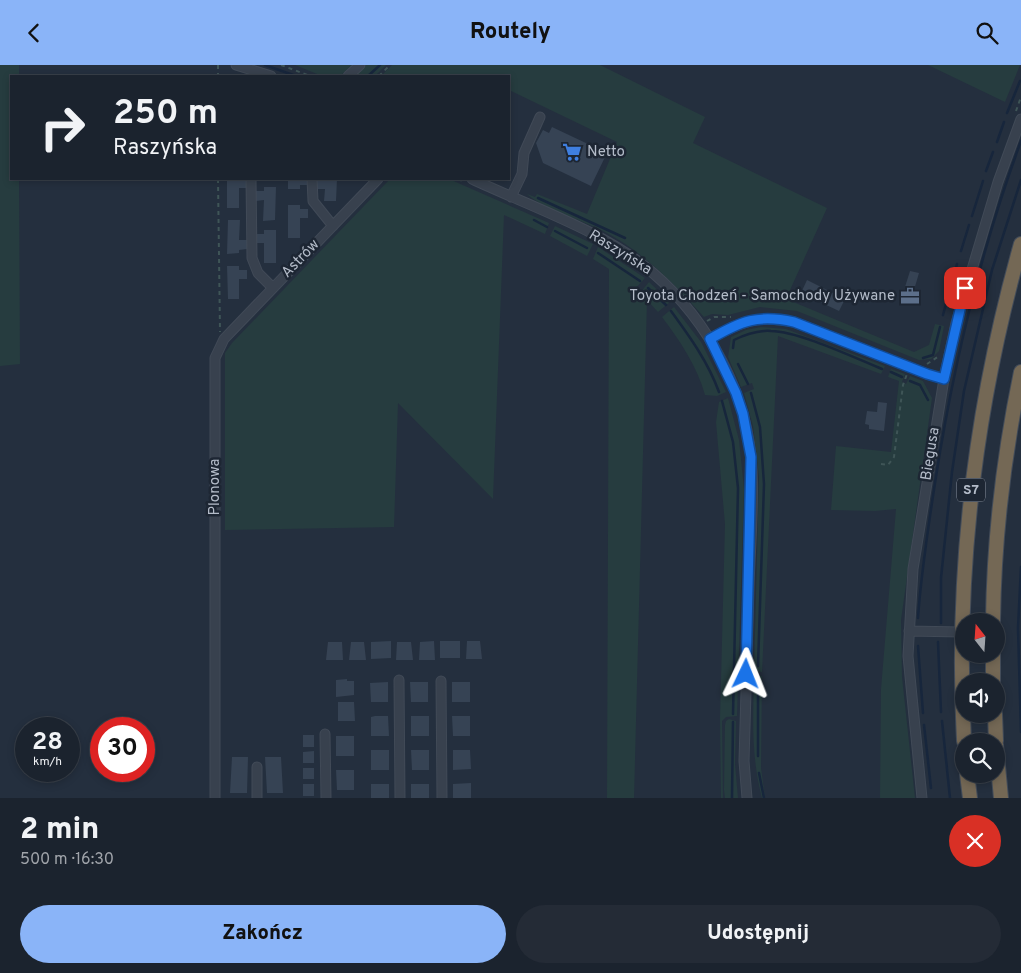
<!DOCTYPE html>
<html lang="pl">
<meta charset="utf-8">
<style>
body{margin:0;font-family:Overpass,sans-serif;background:#242b36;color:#f1f3f6;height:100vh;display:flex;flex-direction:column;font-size:19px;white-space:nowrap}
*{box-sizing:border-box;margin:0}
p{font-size:16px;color:#a0a4aa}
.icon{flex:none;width:28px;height:28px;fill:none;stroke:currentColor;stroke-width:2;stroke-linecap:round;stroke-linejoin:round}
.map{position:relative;height:733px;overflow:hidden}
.sheet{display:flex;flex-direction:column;background:#1b232e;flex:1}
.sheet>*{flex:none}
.banner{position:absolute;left:10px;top:10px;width:500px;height:105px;border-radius:0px;box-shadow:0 2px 8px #0003,0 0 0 1px #39404a;background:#1b232e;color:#f1f3f6;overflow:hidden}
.needle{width:32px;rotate:343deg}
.fabs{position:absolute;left:955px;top:548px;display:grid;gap:10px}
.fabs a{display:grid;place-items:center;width:50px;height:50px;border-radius:50%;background:#1b232e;box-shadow:0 2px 8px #0003,0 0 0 1px #39404a;font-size:25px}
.speed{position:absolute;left:15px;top:652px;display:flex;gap:10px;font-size:25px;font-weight:700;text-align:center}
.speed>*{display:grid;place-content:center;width:65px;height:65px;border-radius:50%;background:#1b232e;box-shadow:0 2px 8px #0003,0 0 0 1px #39404a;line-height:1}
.speed small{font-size:12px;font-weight:400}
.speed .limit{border:8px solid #d22;background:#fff;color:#111}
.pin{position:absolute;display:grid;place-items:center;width:42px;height:42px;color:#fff;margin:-21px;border-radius:10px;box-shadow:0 2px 8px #0006}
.me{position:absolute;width:55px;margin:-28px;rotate:2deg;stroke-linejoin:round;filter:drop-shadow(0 0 4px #0008)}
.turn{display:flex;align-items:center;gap:18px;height:105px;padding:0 20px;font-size:22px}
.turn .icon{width:65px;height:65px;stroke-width:2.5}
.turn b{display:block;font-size:35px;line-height:42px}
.round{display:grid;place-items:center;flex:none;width:52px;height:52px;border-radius:26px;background:#242b36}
.headline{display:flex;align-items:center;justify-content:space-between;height:85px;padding:0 20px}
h1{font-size:30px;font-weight:800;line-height:38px}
.cta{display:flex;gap:10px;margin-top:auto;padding:10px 20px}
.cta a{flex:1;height:58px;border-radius:30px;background:#8ab4f8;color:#111;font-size:20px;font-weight:800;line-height:58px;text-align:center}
.cta a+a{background:#242b36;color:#f1f3f6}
header{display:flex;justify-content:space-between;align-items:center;height:65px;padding:0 20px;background:#8ab4f8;color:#111;font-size:22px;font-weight:800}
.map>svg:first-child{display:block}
</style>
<header><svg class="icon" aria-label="back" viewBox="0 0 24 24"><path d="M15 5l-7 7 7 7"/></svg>Routely<svg class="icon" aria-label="search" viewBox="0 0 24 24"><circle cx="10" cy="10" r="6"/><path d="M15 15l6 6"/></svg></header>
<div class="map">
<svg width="1021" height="733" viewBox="0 0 1021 733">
<rect width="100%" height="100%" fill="#242f3e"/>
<!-- green -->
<path fill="#263c3f" d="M0,0H19V11H11V114H19L20,299L0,301Z
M295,0H352L340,11H322Z
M366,0H386L375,11H354Z
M392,0H600L705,52L693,78L827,143L786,234L914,287L929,280L935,259L944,261L939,286L931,294L919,295L797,246L760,242L728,250L712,249L704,252C673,218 643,186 601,165C581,155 544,144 528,130L527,129L535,132L537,129L587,149L617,77L509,25V11H480L474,9L472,11H381Z
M928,0H1020L1005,37Z
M390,114H449L549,158L545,169L504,150L493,434L398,338L394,462L225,465V288L232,278Z
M555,161L593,179L587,191L550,171Z
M598,182L645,213L635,224L640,228L649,217L670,237L658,247L647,235L634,733H607L609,204L593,194Z
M674,242L701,277L726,327L717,331L705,330C697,301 680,276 662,252Z
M761,262L786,264L885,301L881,309L778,271L762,607L754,606L759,412L753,361L744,328L754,324L752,318L741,322L728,292L731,272L746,265Z
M891,304L905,309L902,317L906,319L910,311L923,316L932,333L901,555L902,612L915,733H880L881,624L896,444L875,446L831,445L836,381L891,387L899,316L888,312Z
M728,333L739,375L744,424L737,651L726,652L722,656L723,733H721L720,654L725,459L716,357L719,337Z
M756,611H762L761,703L765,733H762C751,691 753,655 754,612Z
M729,654L736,656L735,699L738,733H725L724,725L725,660L726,656Z"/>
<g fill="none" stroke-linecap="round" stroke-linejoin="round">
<!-- stream -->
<path stroke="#17263c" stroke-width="2.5" d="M265,0L296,11
M368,11L380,0
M1007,48L1020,16
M997,77L1004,57
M986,106L993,87
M538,133L625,173
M972,151L983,116
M534,155L547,162
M555,166L587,183
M961,186L969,160
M598,188L640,216
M953,214L957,199
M648,223L666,240
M671,246C690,272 708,297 719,327
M943,250L950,224
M733,283L734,275C746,269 758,265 771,266C798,266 855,293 882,304
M923,293L933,290L940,262
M738,299L748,319
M891,307L902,312
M910,316L920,320L928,335
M751,328L760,362L764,419L758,601
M722,336L733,377L738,423L733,649
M1021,502L1018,563L1021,667
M918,553C921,508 928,463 935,418C953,301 980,187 1021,76
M941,558V513L952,407L964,326L992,205L1021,115
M938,577L941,647
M918,581L923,648
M942,656L950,733
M924,660L931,723
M758,691V616
M759,708L764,733
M732,733L733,657"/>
</g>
<!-- building -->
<path fill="#364354" d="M552,62L607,88L591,121L543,98L536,78L543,65L549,68Z
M227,114H247V123H239V143H227Z
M288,114H308V120H300V124H288Z
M325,114H337L336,136H324L325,124H317V115Z
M264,122H276L275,155L263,156L264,135L256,136V126H264Z
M288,140H300V144H308V153H300V173H288Z
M228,155H240L239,175H247V184L239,185V188L227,189Z
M264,165H276V198H264V178H256V169H264Z
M227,201H239V205H247V214H239V234H228Z
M910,206L919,208L914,225L905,222Z
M807,215L845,234L839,246L801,228Z
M906,224L914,226L911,236L904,234Z
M878,337L887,338L884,366L869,364V360L865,359L867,346L877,347Z
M391,576V593L371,594V577Z
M434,576L435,595H419L420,577Z
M440,576H460V593H440Z
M467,576H480L482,594H466Z
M328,577H342L343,595H326Z
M351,577H364L366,595H349Z
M397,577H411L413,595H396Z
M347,614V616H354V630L336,632V615Z
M388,617V637H371L370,618Z
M410,617H428V637H411Z
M452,617H470V637H452Z
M338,637H354L355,656H338Z
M375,651H388L389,671H371V652Z
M411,651H429V671H411Z
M452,651H470V671H453Z
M303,670H314V682H303Z
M336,671H354V691H336Z
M371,685H389V705H371Z
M411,685H429V705H412Z
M453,685H470L471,704L453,705Z
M314,686V698H303V687Z
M232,692H248L247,728H230Z
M265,692H281L283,728H267Z
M303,703H314V714H303Z
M336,705H354V725H337Z
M471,718V733H453V719Z
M303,719H314V731H303Z
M371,719H389V733H371Z
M411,719H429V733H411Z"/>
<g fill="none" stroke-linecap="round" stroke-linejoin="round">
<!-- minor casing -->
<g stroke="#414a57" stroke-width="11">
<path id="minor" d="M236,0L271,11
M348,11L360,0
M251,114L252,193L258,208L273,223
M312,114L313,136L333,161
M472,114C529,141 606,167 653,208C709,256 749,331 752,405C754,444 750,484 749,522C747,580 746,638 744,696L747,733
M511,132L522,109L524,88L540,52
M710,274C741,256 758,250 794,257L927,309L944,314
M909,566L961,567
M399,615L400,733
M441,616L442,733
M325,669L326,733
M215,733V293L224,274L378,114
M257,733V702
M922,733L908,591L913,504L944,314L956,258L998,117L1021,54"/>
</g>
<!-- highway casing -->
<g stroke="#434c59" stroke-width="16">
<path id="highway" d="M993,556C994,473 1004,389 1021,307
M993,589V616
M995,649L996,676
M964,676C955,508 975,342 1021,179
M996,680L1001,733
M967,709L970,733"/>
</g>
<!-- path -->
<path stroke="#3f5557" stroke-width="2" stroke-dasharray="4 4" stroke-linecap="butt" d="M218,0V11
M281,0L310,11
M379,11L390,0
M1016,46L1021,32
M218,114L220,267
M458,114L463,116
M707,256L714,252H731
M927,299L939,291
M881,399L888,400L894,392L903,320L907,309"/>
<!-- minor -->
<use href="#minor" stroke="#38414e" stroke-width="9"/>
<!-- highway -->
<use href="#highway" stroke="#746855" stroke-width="14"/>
</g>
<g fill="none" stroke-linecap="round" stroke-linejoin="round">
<!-- route casing -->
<g stroke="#114b97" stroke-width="12">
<path id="route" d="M746,609L751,392L743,349L736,328L710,274C741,256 758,249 794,257L927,309L944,314L965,223"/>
</g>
<!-- route -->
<use href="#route" stroke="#1a73e8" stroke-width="9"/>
</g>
<!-- icons -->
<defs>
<g id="supermarket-bare" transform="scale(1.5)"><path d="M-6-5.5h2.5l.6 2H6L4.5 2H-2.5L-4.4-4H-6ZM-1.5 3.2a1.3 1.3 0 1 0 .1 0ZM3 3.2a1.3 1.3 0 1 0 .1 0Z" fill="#3f7fe0" stroke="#1d2633" stroke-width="2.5" paint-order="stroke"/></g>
<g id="office-bare" transform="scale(1.5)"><path d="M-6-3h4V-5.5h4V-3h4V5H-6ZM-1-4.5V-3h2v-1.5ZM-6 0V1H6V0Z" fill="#5c6f8a" stroke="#1d2633" stroke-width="2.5" paint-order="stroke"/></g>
</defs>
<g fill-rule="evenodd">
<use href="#supermarket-bare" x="572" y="87"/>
<use href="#office-bare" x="910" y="231"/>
</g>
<g text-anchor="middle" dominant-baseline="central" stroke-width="5" stroke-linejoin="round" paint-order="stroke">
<!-- shield labels -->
<rect fill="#1d2633" stroke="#878f9c" stroke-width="1" x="957" y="413.5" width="28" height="23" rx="4"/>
<g font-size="14" font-weight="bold" fill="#b4bcc9">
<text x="971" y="425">S7</text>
</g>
<!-- poi labels -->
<g font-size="15" fill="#b4bcc9" stroke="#1d2633" text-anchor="start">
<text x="587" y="87">Netto</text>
<text x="895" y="231" text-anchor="end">Toyota Chodzeń - Samochody Używane</text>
</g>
<!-- street labels -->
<g font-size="15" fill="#b4bcc9" stroke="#1d2633">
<text transform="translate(620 188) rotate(32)">Raszyńska</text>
<text transform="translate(301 194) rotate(-46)">Astrów</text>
<text transform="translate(931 389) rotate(-81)">Biegusa</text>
<text transform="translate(215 422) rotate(-90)">Plonowa</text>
</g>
</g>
</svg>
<div class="fabs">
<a><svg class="needle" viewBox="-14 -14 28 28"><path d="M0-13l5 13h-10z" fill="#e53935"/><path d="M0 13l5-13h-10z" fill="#a0a4aa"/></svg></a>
<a><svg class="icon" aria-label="sound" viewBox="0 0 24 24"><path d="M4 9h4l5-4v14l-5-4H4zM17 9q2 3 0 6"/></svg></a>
<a><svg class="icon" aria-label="search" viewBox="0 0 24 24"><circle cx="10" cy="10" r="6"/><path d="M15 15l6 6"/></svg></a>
</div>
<div class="speed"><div>28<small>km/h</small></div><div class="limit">30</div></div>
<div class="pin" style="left:965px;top:223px;background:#d93025"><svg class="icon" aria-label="arrive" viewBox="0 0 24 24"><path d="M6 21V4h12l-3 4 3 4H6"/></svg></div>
<svg class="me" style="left:746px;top:609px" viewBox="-20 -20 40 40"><path d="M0-17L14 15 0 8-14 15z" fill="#1a73e8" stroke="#fff" stroke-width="4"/></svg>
<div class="banner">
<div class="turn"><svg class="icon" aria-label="right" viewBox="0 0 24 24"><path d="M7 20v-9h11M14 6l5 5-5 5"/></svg><div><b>250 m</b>Raszyńska</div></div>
</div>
</div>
<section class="sheet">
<div class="headline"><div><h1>2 min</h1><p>500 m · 16:30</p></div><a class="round" style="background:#d93025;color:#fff"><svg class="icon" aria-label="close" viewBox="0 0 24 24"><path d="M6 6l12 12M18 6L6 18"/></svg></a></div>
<div class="cta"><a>Zakończ</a><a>Udostępnij</a></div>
</section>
